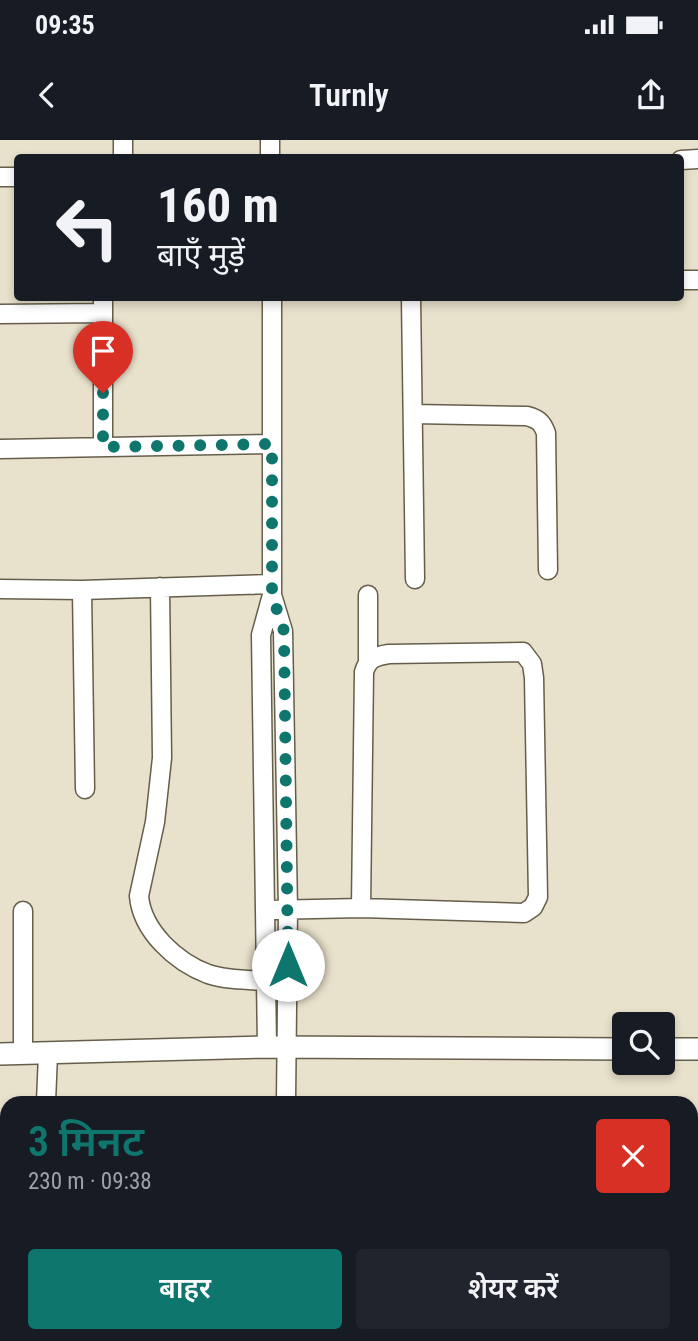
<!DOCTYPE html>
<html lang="hi">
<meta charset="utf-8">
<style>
body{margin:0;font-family:"Roboto Condensed","Noto Sans Devanagari",sans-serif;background:#20242c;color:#f1f3f6;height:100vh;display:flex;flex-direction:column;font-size:26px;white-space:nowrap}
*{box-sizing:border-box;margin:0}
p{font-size:23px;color:#9ea1a6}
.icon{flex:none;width:38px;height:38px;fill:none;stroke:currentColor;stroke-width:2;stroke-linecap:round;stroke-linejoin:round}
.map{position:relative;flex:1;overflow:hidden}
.panel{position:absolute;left:0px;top:956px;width:698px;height:247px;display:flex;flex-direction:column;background:#171b24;border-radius:21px 21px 0 0;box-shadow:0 4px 10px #0003}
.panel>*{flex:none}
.guide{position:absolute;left:14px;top:14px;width:670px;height:147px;border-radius:7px;box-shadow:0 4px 10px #0003;background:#171b24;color:#f1f3f6;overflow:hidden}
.fabs{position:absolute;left:612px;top:872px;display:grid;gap:14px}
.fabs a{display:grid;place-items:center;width:63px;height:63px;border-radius:7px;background:#171b24;box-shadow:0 4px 10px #0003;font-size:35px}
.pin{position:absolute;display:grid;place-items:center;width:60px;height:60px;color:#fff;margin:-72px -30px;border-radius:50% 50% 50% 0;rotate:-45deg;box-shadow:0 0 7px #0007}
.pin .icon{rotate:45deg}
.me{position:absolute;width:77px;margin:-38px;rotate:0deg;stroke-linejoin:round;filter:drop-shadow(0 0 5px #0008)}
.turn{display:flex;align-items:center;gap:24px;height:147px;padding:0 28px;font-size:32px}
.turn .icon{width:91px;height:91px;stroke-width:2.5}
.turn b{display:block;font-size:49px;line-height:60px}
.round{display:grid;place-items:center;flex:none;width:74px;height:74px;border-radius:7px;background:#20242c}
.overview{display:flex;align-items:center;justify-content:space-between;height:119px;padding:0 28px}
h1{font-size:42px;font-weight:600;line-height:52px;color:#0f766e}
.action{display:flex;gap:14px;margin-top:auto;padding:14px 28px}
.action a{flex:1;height:80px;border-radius:7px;background:#0f766e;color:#fff;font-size:28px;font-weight:600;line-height:80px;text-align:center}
.action a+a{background:#20242c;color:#f1f3f6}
.status{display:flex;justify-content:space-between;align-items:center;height:49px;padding:0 35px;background:#171b24;direction:ltr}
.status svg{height:19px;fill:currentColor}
header{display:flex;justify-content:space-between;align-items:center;height:91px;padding:0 28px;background:#171b24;font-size:32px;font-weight:600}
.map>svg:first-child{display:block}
</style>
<div class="status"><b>09:35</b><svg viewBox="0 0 49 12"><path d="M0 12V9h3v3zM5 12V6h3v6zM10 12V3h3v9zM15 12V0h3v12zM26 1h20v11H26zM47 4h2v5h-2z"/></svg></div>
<header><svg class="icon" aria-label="back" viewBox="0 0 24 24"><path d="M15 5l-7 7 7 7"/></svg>Turnly<svg class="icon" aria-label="share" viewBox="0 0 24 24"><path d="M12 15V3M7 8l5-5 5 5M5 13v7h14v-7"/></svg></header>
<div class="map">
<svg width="698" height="1201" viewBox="0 0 698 1201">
<rect width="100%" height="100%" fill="#e8e1cb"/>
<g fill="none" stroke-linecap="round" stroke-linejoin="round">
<!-- minor casing -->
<g stroke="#655e4b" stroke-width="21">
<path id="minor" d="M270,0V18
M123,18V0
M681,20L698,19
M0,37H18
M681,140H698
M103,158V307
M272,158V455L283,491L288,770L286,962
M411,158L415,439
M0,174L103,173
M413,274L527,276C538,279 542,282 546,293L548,430
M0,309L272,304
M160,447L162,618L155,682L139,756C142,791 176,822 208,834C226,840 248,840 267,841
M0,449L82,450L272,444
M82,450L85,649
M368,455V521
M267,770L361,768L364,532C368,518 376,516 389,514L523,512L532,524L534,538L538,757L533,767L524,773L361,768
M267,907L261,495L272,455
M23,913V771
M46,962L48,914
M691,1069H698
M0,1070H7
M618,1195V1201
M205,1201V1195
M366,1201V1195"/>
</g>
<!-- tertiary casing -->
<g stroke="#655e4b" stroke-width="24">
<path id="tertiary" d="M663,909H698
M0,914L267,907L625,909"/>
</g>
<!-- minor -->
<use href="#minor" stroke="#fff" stroke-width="18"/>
<!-- tertiary -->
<use href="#tertiary" stroke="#fff" stroke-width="21"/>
</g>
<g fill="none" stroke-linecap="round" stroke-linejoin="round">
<!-- route -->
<path stroke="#0f766e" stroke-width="12" stroke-dasharray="0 21.6" d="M103,253V307L272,304V455L284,491L288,825"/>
</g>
</svg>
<div class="fabs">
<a><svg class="icon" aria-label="search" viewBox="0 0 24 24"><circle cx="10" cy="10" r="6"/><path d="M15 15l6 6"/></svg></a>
</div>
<div class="pin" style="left:103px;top:253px;background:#d93025"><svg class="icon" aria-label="arrive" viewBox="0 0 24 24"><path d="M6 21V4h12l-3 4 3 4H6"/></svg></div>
<svg class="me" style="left:288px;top:825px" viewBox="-20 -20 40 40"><circle r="19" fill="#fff"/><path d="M0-13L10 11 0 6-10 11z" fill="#0f766e"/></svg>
<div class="guide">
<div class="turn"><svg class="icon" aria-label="left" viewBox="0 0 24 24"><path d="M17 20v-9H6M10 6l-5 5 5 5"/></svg><div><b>160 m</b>बाएँ मुड़ें</div></div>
</div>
<section class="panel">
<div class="overview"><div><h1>3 मिनट</h1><p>230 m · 09:38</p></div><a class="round" style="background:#d93025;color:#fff"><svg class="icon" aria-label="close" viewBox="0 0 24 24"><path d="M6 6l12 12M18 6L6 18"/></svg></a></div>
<div class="action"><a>बाहर</a><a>शेयर करें</a></div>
</section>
</div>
